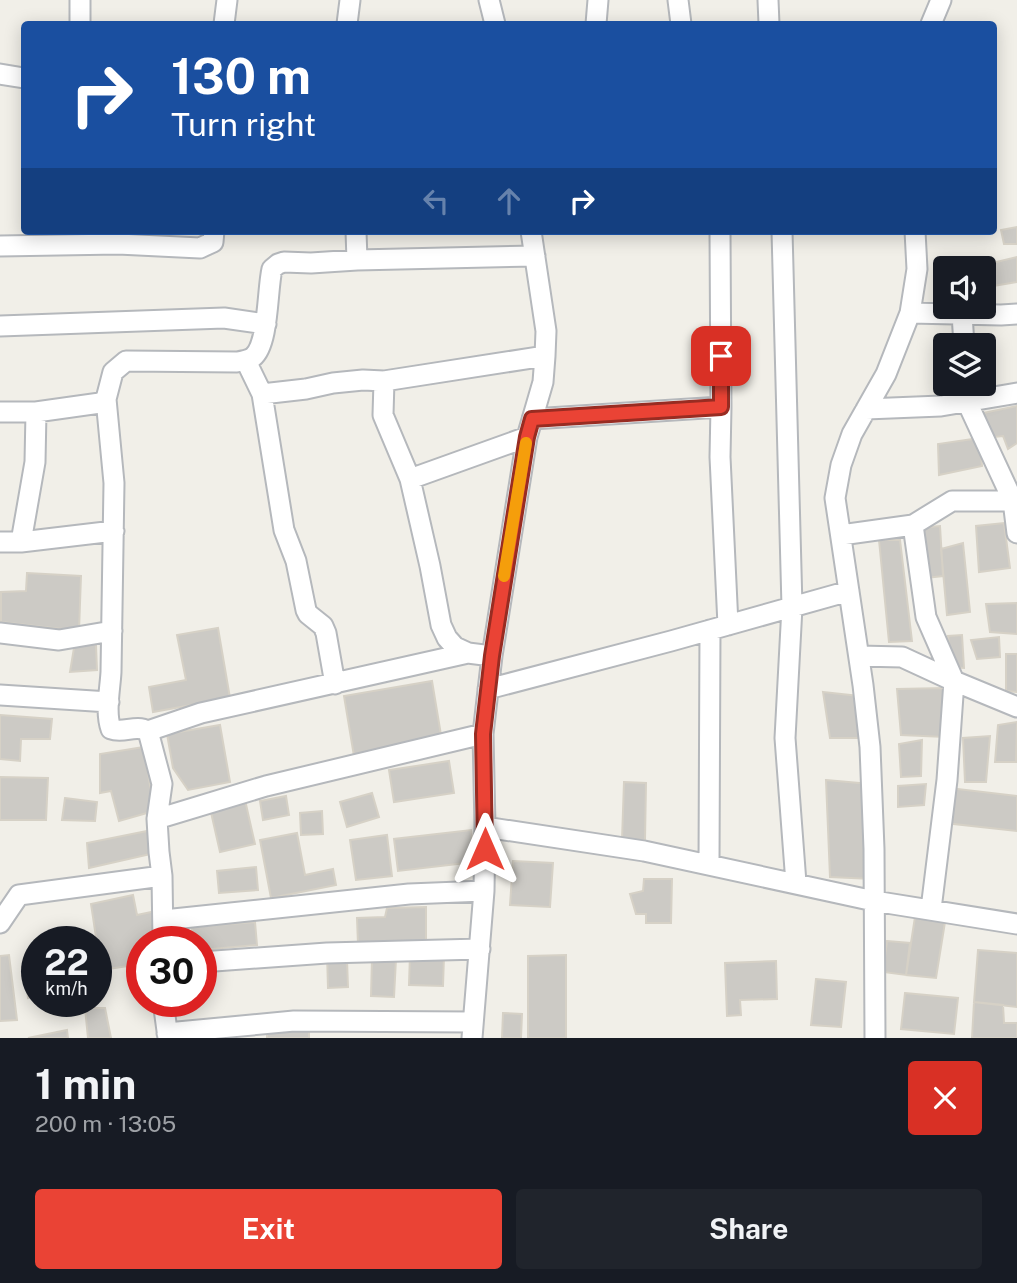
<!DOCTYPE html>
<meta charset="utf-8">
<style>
body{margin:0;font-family:"Public Sans",sans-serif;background:#20242c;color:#f1f3f6;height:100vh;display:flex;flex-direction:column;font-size:26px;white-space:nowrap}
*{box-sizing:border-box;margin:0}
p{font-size:23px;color:#9ea1a6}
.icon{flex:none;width:38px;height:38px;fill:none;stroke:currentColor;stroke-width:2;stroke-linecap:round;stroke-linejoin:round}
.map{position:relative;height:1038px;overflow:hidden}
.drawer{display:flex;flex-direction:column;background:#171b24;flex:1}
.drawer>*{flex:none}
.banner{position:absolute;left:21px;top:21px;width:976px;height:214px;border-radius:7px;box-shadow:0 4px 18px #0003;background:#1a4fa0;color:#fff;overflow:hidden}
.fabs{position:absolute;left:933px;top:256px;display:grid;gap:14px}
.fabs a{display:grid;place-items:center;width:63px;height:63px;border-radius:7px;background:#171b24;box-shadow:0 4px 18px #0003;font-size:35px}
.speed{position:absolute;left:21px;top:926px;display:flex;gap:14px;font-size:35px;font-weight:700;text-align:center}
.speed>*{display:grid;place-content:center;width:91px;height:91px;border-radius:50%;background:#171b24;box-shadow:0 4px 18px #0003;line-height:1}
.speed small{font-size:18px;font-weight:400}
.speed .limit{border:10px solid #d22;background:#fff;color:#111}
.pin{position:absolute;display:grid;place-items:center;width:60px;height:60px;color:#fff;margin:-30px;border-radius:14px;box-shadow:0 4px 10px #0006}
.me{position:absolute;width:77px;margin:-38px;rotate:0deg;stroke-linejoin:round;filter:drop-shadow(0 0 5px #0008)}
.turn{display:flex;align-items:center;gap:24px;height:147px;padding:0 35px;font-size:32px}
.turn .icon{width:91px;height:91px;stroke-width:2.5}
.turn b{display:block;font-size:49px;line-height:60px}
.lanes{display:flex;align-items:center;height:66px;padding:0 35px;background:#0003;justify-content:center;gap:35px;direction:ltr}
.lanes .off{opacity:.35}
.round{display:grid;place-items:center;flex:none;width:74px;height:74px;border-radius:7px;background:#20242c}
.overview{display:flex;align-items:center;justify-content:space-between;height:119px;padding:0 35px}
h1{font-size:42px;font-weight:700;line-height:52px}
.button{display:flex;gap:14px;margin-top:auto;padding:14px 35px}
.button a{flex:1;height:80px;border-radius:7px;background:#ea4335;color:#fff;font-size:28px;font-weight:700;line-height:80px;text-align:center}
.button a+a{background:#20242c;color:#f1f3f6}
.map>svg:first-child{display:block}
</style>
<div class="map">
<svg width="1017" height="1038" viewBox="0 0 1017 1038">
<rect width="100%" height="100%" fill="#f1efe8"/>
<!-- building -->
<path fill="#cccac5" stroke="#d6d1c6" stroke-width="2" d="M1017,227V244H1004L1001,230Z
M1017,257V282L993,286L992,263Z
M945,355V383H961V388L940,392L936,356Z
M1017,406V443L1008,449L1003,436L985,438L983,413Z
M980,438L982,466L939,475L938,444Z
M1004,523L1010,568L979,572L976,526Z
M940,526L943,576L926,578L917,528Z
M879,540H900L912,641L889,642Z
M963,543L970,612L947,615L941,549Z
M27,573L81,576L79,631L1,622V592L26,591Z
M1017,603V634L990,632L986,604Z
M218,628L230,698L153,712L149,687L186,680L177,635Z
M962,635L964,668L951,667L948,636Z
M999,637L1000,657L977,659L971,640Z
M75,642L96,645L97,670L70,672Z
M1006,654H1017V692L1006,691Z
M432,681L442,741L354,756L344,696Z
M945,688V737L901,735L897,689Z
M823,692L859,696L865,738H830Z
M0,715L52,719L50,739H21L20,761L0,759Z
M1017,722L1016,762H995L998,725Z
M220,725L230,782L188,790L173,768L167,734Z
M990,736L986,782H965L963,738Z
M922,740L921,776L901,777L899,744Z
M144,747L154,811L119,821L111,791L100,793V754Z
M449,761L454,793L394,802L389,770Z
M0,777L48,778L46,820H0Z
M826,780L870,784L872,879L830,877Z
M624,782L646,783L645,840H622Z
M926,784L924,805L898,807V786Z
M949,788L1017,796V831L945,823Z
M372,793L379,817L347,827L340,802Z
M286,796L289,815L263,820L260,801Z
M65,798L97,802L95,821L62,820Z
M245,800L255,844L220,852L210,808Z
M322,811L323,834L301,835L300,813Z
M152,830L155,853L89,868L87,843Z
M471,830L474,862L398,871L394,839Z
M297,833L305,875L333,869L336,885L271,898L260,840Z
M387,835L392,876L356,880L350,840Z
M513,861L553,863L550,907L510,905Z
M256,867L258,890L219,893L217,871Z
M644,879H672L671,923H646V914H636L630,894L643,891Z
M133,895L137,915L156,911L157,942H142V964L101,970L91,904Z
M426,907V943L358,944L357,918L385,917L387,908Z
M915,917L945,922L936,978L906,975Z
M255,922L257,945L201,950V942H193L192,927Z
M887,941L910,943L906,975L883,972Z
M978,950L1017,953V1007L974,1002Z
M327,953L347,960L348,987L328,988Z
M410,954L444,956L443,986L409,985Z
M9,955L17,1020L0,1021V956Z
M566,955V1038H528V956Z
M372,958L396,959L394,997L371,996Z
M776,961L777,999L740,1000L741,1015L727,1016L725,963Z
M37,973V996L28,998L25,974Z
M816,979L846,982L841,1027L811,1025Z
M905,993L958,998L954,1034L901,1029Z
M974,1002L1003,1005L1004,1023H1017V1038H972Z
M85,1008H105L111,1038H88Z
M503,1013L522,1014L521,1038H502Z
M309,1029V1038H267V1030Z
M67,1030L68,1038H28Z"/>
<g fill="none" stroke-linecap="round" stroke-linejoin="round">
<!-- minor casing -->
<g stroke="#b5b8bc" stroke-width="23">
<path id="minor" d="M489,0L495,24
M678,0L681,24
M768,0L769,24
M80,24V0
M224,24L227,0
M347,24L350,0
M596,24L598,0
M931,24L941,0
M0,74L24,78
M356,231L357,260
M720,231L721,407L720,457L728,625
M782,231L792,607L785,738L796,883
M0,246L118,244L200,248L213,242L214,231
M910,313L1001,315L1017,314
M962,314L964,345
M0,326L224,318L266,324
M246,361L262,394L284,530L296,561L306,610L308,614L323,626L326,633L335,684
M384,381L545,356
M966,383L967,402L1013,501L1017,533
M262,394L306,389L333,383L363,380L384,381L383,415L410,479L430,566L441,625L447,638L455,647L468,653L492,656
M866,409L941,406L1017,393
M0,412H36L100,403L106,399
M532,419L721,407
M410,479L527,437
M913,525L926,617L954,681L947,780L931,909
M841,535L913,525L952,501H1013L1017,504
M0,542H21L114,531
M21,542L35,462L36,412
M0,633L59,640L112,631
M859,656L902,657L954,681L1017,707
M488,689L671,641L849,591
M0,695L109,702
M148,731L201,713L468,653
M157,819L266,786L483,734
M485,827L644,851L874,901L1017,924
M709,865L710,630
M164,920L409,894L484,891
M0,923L19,895L162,876
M163,942L162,876L159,852L157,819L162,784L148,731C135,724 124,734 111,729C105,712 110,690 111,672L114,483L106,399L113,372L126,361L237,362C243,361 249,360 253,357C269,344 267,290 272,269L278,264L284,262L311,263L357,260L535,256
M201,962L327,953L480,949
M163,1001L168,1038
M167,1033L294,1021L472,1022
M472,1038L484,891L485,827L483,734L492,656L527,437L543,382L545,356L546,331L531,231
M875,1038L874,849L870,747L863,685L835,498L841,465L852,434L886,374L910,313L917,269L915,231"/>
</g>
<!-- minor -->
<use href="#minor" stroke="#fff" stroke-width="19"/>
</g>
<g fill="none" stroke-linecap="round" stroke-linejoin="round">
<!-- route casing -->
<g stroke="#982c22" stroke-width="18">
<path id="route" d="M485,849L483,734L492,656L527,437L532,419L721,407V356"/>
</g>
<!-- route -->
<use href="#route" stroke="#ea4335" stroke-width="12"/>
<!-- slow -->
<path stroke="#f59e0b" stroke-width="12" d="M504,576L526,443"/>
</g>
</svg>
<div class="fabs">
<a><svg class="icon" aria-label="sound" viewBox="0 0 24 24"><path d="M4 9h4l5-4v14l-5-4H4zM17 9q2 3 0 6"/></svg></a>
<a><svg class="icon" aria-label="layers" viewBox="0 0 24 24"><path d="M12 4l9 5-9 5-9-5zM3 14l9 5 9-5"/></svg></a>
</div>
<div class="speed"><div>22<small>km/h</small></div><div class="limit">30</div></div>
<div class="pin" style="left:721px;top:356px;background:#d93025"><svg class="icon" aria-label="arrive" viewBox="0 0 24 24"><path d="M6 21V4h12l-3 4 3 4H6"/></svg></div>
<svg class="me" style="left:485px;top:849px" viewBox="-20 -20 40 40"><path d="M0-17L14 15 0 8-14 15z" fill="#ea4335" stroke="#fff" stroke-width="4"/></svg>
<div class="banner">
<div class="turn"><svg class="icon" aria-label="right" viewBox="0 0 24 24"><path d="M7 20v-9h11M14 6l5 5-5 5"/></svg><div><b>130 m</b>Turn right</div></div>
<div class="lanes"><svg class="icon off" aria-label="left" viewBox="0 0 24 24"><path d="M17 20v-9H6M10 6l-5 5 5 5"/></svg><svg class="icon off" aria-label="ahead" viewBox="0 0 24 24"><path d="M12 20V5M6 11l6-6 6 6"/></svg><svg class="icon" aria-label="right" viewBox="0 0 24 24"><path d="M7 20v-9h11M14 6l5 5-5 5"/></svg></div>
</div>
</div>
<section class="drawer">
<div class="overview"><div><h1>1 min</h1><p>200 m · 13:05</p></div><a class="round" style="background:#d93025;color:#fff"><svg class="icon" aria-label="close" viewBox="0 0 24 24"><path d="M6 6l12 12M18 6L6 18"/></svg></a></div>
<div class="button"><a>Exit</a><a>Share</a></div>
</section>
